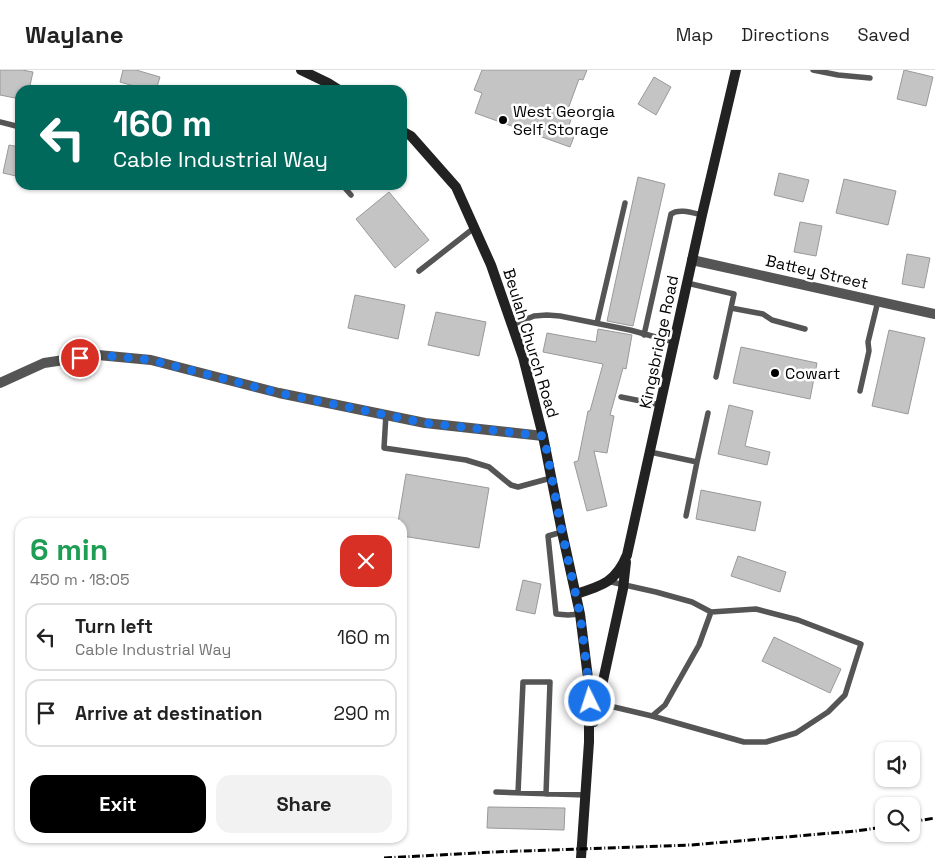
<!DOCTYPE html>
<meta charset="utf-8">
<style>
body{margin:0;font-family:"Space Grotesk",sans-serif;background:#f2f2f2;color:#222;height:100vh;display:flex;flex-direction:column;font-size:19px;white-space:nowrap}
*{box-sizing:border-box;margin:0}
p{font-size:16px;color:#767676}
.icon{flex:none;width:28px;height:28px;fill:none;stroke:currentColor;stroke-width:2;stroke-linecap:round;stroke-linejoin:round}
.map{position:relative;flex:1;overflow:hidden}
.drawer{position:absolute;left:15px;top:448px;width:392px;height:325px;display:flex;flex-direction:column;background:#fff;border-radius:15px;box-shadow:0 1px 4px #0004}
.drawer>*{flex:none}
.banner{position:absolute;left:15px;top:15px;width:392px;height:105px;border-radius:15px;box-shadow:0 1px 4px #0004;background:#00695c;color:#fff;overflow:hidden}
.controls{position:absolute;left:875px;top:672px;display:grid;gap:10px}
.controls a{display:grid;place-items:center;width:45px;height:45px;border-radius:10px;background:#fff;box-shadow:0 1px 4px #0004;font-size:25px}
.pin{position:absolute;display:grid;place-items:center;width:42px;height:42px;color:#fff;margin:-21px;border:2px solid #fff;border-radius:50%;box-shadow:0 1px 5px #0007}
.me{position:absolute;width:55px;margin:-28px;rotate:356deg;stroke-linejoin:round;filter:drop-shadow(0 0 4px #0008)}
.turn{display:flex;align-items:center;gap:18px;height:105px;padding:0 15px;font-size:22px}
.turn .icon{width:65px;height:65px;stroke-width:2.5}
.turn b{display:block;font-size:35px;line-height:42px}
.round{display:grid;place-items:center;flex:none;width:52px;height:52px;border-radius:15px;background:#f2f2f2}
.overview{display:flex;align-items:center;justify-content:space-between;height:85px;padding:0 15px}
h1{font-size:30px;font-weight:800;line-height:38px;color:#1e9e55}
.button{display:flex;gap:10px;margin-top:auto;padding:10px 15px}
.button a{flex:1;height:58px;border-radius:15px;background:#000;color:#fff;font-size:20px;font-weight:800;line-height:58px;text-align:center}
.button a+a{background:#f2f2f2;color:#222}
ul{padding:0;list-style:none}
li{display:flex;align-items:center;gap:15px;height:68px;margin:0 10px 8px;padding:0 5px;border:2px solid #e0e0e0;border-radius:15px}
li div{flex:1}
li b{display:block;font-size:19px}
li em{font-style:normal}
header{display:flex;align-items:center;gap:30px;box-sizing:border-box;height:70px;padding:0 25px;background:#fff;border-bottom:1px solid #e0e0e0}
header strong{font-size:24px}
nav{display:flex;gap:28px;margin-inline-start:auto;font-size:18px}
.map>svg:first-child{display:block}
</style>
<header>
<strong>Waylane</strong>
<nav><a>Map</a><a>Directions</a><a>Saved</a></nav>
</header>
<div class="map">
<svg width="935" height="788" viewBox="0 0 935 788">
<rect width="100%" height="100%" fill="#fff"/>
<!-- building -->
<path fill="#c4c4c4" stroke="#999" d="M0,0H22L33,2L29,20H20V29L0,25Z
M123,0H136L160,7L156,20H148L120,12Z
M482,0H587L583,10L579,9L568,39L574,41L567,61L575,64L570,77L475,43L482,23L474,20Z
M904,0L933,7L926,36L897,29Z
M654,7L671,17L656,45L638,34Z
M9,75L20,77V107L3,103Z
M779,103L809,110L803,132L774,125Z
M638,107L665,114L633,256L607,251Z
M844,109L896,121L888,155L836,143Z
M389,122L429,170L395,198L356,149Z
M800,152L822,156L816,186L794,182Z
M907,184L930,188L924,218L902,214Z
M355,225L405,235L398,269L348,258Z
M436,242L486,252L479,286L428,275Z
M598,259L632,265L626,299L623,298L610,345L614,346L607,383L594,381L607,436L587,441L574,392L578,391L588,341H590L603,294L543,282L547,263L596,272Z
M889,260L925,268L908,344L872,336Z
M741,277L817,293L810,329L733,313Z
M729,335L753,341L745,376L770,382L767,395L718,384Z
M406,404L489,418L479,478L402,466V452H398Z
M701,420L761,432L755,461L696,449Z
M738,486L786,502L780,522L731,506Z
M523,510L541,514L535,544L516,540Z
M774,567L841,599L830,623L762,591Z
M488,737L565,738L564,760L487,758Z"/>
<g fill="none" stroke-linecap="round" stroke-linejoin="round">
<!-- lane -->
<path stroke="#555" stroke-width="5.5" d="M813,0L838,5L870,8
M0,52L20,57
M344,115V117L351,125
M419,201L474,158
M687,213L734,224L716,307
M731,238L763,244L772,250L805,259
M597,253L625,133
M512,255L534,246L547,245L560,246L630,260L674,272
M644,265L671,144C679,138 693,143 702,145
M860,321L869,281L868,272L878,231
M621,327L661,335
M386,344L384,378L466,390L489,397L511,415L518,417L551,408
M650,382L697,392L686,446
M697,392L708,343
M562,462L548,466L556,544L568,545L580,544
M607,511L656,522L692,532L711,542
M597,633L652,646L744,672H766L796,663L828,642L845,625L861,574L798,550L756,539L711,542L699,575L665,635L652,646
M496,722L586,725
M518,723L523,612H550L546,724"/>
<!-- street -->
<path stroke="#555" stroke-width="10" d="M692,190L935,244
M0,313L44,293L98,285L151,290L279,323L425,353L543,366"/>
<!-- secondary -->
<path stroke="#222" stroke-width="10" d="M301,0L328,13L339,20
M402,61L411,66L456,117L491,195L523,287L543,366L562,462L580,544L589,616V672L581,788
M576,524C602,516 616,512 627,485L702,145L736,0
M594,652L623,519L626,492"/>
<!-- rail -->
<path stroke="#000" stroke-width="3" stroke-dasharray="8 2.5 1 2.5" stroke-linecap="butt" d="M911,752L935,748
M384,788L493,782L691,775L856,761L884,757"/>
</g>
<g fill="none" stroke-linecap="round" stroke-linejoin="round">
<!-- route -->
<path stroke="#1a73e8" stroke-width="9" stroke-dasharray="0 16.2" d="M80,288L98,285L151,290L279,323L425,353L544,366L562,462L580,544L589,616L590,631"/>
</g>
<!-- markers -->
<g fill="#000" stroke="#fff" stroke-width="2">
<circle cx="503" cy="50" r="5"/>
<circle cx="775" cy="303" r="5"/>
</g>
<g text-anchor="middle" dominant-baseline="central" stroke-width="5" stroke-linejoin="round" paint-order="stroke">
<!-- poi labels -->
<g font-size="16" fill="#000" stroke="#fff" text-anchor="start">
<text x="513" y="41">West Georgia<tspan x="513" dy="18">Self Storage</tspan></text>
<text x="785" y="303">Cowart</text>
</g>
<!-- street labels -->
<g font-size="16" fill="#000" stroke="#fff">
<text transform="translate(817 202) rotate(13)">Battey Street</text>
<text transform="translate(659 272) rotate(-78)">Kingsbridge Road</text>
<text transform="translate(531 273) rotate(73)">Beulah Church Road</text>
</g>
</g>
</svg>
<div class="controls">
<a><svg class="icon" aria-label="sound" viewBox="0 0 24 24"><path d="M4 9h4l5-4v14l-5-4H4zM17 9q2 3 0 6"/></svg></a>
<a><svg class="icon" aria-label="search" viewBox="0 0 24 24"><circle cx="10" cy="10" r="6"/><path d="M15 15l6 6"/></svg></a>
</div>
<div class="pin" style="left:80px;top:288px;background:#d93025"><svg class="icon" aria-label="arrive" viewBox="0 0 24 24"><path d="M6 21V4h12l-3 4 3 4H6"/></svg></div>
<svg class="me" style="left:590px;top:631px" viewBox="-20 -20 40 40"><circle r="17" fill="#1a73e8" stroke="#fff" stroke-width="3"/><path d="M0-11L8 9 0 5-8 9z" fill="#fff"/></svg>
<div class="banner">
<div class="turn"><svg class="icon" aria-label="left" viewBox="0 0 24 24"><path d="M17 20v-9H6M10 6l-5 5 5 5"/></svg><div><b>160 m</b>Cable Industrial Way</div></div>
</div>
<section class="drawer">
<div class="overview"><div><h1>6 min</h1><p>450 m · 18:05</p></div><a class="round" style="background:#d93025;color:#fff"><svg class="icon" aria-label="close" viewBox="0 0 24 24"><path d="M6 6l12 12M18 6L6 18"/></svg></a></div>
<ul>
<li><svg class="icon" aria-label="left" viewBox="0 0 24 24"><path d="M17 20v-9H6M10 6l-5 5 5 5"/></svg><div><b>Turn left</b><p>Cable Industrial Way</p></div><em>160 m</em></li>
<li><svg class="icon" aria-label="arrive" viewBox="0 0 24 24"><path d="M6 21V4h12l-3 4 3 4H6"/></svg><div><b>Arrive at destination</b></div><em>290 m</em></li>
</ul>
<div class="button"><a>Exit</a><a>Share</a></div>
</section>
</div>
